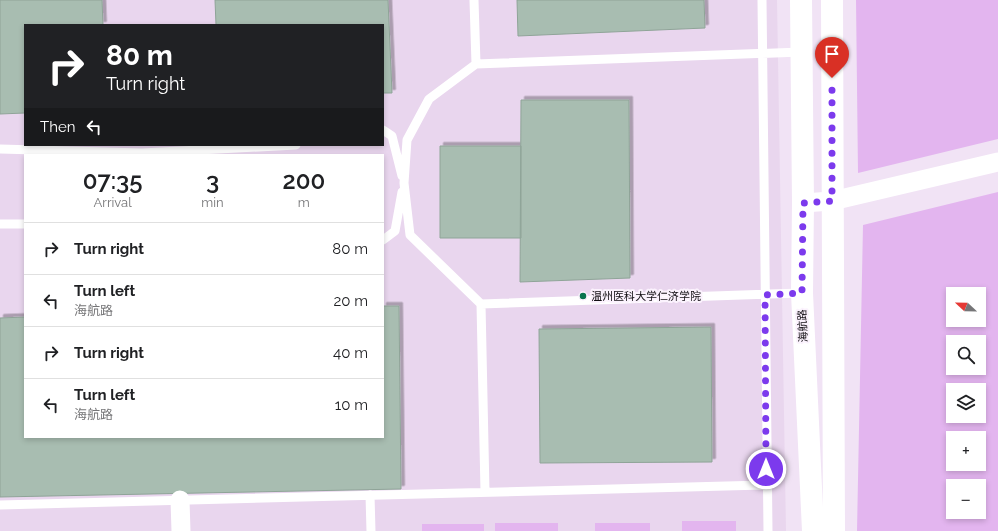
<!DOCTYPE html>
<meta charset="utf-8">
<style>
body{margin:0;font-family:Raleway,"Noto Sans SC",sans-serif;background:#f6f6f6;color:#202124;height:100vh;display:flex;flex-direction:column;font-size:15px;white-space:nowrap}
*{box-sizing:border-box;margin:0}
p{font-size:13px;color:#757577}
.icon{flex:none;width:22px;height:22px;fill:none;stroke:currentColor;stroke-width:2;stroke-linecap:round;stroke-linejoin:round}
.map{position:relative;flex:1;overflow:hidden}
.sheet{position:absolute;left:24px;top:154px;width:360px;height:284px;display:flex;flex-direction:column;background:#fff;border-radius:0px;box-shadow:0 2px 6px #0003}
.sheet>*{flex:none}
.guide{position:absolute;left:24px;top:24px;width:360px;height:122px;border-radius:0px;box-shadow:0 2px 6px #0003;background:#202124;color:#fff;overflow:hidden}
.needle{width:26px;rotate:292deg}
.controls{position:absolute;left:946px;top:287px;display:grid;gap:8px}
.controls a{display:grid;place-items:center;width:40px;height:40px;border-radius:0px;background:#fff;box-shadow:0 2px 6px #0003;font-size:20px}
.pin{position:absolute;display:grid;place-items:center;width:34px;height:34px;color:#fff;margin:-41px -17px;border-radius:50% 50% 50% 0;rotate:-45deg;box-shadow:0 0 4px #0007}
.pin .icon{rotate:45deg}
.me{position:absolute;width:44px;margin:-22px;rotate:0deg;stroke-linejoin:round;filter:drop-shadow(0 0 3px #0008)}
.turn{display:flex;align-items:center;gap:14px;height:84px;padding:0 16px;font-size:18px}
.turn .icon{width:52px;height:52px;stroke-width:2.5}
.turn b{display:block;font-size:28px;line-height:34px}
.then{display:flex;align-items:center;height:38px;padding:0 16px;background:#0003;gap:8px;font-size:15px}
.eta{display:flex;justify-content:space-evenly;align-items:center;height:68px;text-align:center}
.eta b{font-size:24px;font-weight:600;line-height:28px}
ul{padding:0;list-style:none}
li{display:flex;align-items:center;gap:12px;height:52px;padding:0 16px;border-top:1px solid #e0e0e0}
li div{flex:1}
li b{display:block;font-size:15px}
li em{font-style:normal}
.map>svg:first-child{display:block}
</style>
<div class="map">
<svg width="998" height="531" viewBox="0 0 998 531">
<defs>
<filter id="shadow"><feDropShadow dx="3.5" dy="-3.5" stdDeviation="0" flood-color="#0004"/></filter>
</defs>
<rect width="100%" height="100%" fill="#f1e3f5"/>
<!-- built -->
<path fill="#e9d6ee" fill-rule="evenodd" d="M0,0H777L786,531H0ZM25,25H383V145H25ZM25,155H383V437H25Z"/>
<!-- green -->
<path fill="#e3b5ef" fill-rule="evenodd" d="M856,0H998V139L858,173Z
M998,192V531H857L863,225ZM953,294H979V320H953ZM953,342H979V368H953ZM953,390H979V416H953ZM953,438H979V464H953ZM953,486H979V512H953Z
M682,521H736V531H682Z
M495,523H558V531H495Z
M595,523H650V531H595Z
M422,524H484V531H422Z"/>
<!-- building -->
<path fill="#a8bdb1" stroke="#8fa498" filter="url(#shadow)" d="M0,0H102L103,25H25V113L0,114Z
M215,0H388L392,93H383V25H216Z
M517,0H704L705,28L518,36Z
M521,100H629L630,278L520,282Z
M440,146H521V238H440Z
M383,306H399L401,489L0,497V318L25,317V437H383Z
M711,327L712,462L540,463L539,329Z"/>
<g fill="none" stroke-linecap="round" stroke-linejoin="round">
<!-- lane -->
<path stroke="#fff" stroke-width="9" d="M474,0L476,64
M762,0L768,531
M801,52L476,64L429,99L407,140L404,183L410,235L481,304L802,293
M383,130L392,136L402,176
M0,149L142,153L296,145
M0,224H25
M383,240L395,231L402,192
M481,304L485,492
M370,495L371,531
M0,505L766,485"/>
<!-- street -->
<path stroke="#fff" stroke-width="19" d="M803,203L832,201L998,162
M180,500L181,531"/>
<!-- secondary -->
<path stroke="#fff" stroke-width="22" d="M801,0L803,203L802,293L813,531
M832,0L834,531"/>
</g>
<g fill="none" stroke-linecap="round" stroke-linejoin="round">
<!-- route -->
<path stroke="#7c3aed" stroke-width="7" stroke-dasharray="0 12.6" d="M766,469L765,295L802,293L803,203L832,201V78"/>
</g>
<!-- markers -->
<circle fill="#08744d" stroke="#fbf2fd" stroke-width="1.5" cx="583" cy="296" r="4"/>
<g text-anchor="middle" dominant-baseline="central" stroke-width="4" stroke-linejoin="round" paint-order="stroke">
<!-- poi labels -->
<g font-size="11" fill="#120e13" stroke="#fbf2fd" text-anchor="start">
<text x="591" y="296">温州医科大学仁济学院</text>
</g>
<!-- street labels -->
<g font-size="11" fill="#120e13" stroke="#fbf2fd">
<text transform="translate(803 326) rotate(-93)">海航路</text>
</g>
</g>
</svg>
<div class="controls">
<a><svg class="needle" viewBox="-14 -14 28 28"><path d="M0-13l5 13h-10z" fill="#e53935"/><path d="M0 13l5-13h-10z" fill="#757577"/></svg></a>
<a><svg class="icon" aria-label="search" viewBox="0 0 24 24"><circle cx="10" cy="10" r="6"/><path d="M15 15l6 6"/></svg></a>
<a><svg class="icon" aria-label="layers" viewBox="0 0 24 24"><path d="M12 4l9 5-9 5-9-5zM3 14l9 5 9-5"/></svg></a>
<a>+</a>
<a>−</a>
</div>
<div class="pin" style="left:832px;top:78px;background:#d93025"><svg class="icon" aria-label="arrive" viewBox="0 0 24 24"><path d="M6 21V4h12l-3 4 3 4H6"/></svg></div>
<svg class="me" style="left:766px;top:469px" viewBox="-20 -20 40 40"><circle r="17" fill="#7c3aed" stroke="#fff" stroke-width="3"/><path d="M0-11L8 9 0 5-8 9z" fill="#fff"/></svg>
<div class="guide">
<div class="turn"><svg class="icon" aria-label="right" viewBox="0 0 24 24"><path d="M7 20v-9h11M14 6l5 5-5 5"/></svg><div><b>80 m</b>Turn right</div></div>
<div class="then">Then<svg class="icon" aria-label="left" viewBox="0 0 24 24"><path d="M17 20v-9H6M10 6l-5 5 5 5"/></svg></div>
</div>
<section class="sheet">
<div class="eta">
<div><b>07:35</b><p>Arrival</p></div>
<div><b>3</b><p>min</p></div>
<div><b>200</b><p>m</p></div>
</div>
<ul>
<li><svg class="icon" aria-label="right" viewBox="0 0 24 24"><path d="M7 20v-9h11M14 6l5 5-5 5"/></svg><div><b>Turn right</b></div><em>80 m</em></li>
<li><svg class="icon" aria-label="left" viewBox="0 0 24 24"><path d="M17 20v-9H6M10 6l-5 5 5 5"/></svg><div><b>Turn left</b><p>海航路</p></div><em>20 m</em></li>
<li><svg class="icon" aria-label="right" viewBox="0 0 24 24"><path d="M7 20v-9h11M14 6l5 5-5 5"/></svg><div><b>Turn right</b></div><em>40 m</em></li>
<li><svg class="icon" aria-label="left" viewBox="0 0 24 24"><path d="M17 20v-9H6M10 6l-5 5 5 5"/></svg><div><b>Turn left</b><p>海航路</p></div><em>10 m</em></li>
</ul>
</section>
</div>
